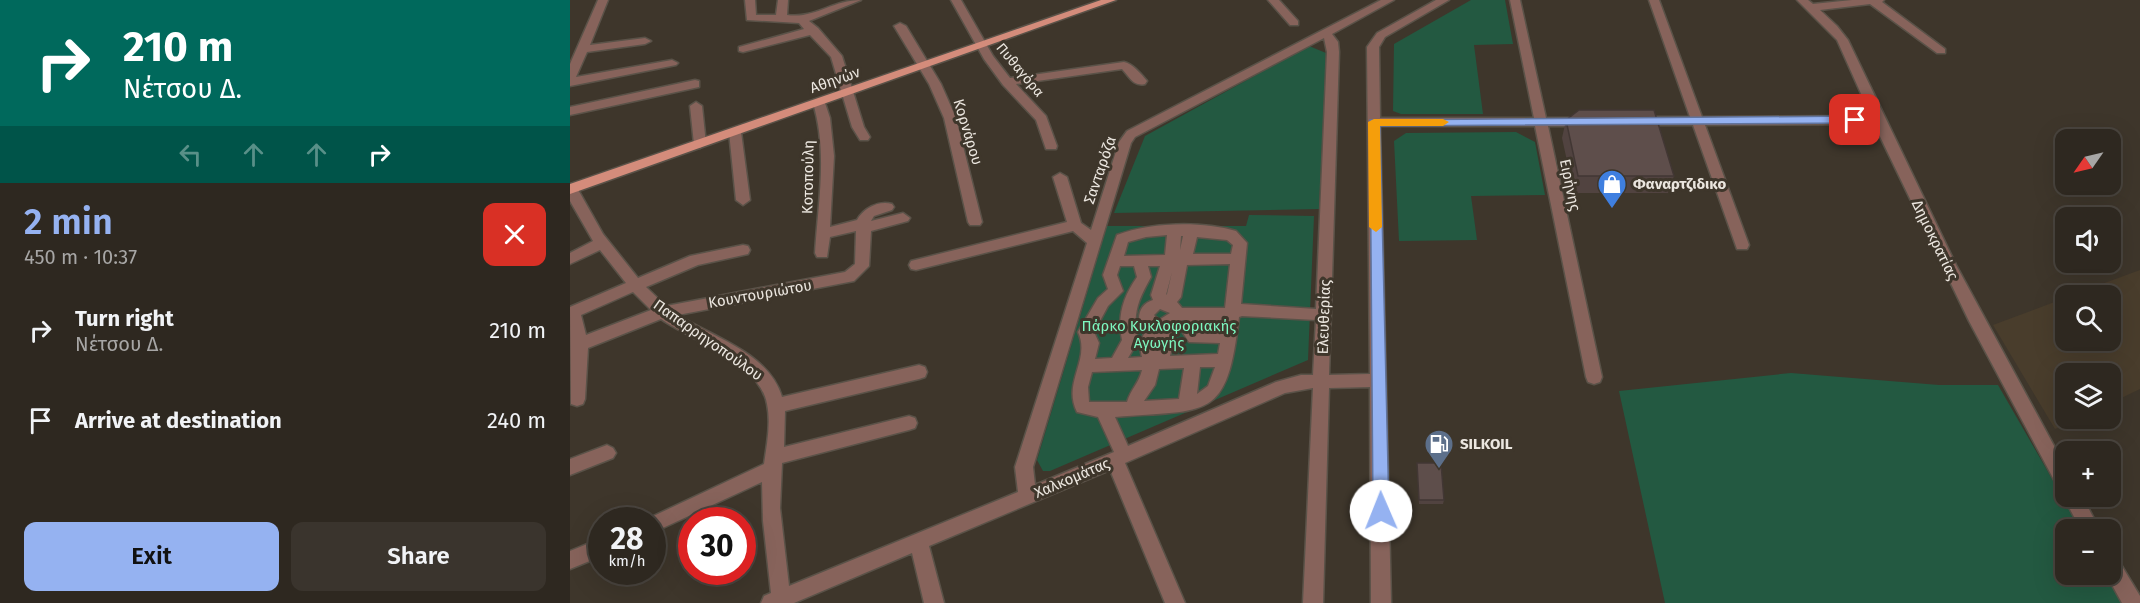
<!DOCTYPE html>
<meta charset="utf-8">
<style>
body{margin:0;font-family:"Fira Sans",sans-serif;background:#3a342d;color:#f1f3f6;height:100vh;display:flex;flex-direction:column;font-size:22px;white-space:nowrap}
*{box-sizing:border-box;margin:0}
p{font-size:20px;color:#a7a6a5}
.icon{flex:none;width:33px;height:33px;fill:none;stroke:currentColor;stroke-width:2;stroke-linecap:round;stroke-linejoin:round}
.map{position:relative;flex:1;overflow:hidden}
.sheet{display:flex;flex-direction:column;background:#2e2820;width:570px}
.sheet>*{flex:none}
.banner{background:#00695c;color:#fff;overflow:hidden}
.needle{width:39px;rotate:236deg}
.buttons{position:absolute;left:1485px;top:129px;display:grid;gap:12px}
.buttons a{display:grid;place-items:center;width:66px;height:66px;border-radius:12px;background:#2e2820;box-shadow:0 6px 24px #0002,0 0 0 2px #49443e;font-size:30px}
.speed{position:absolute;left:18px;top:507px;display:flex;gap:12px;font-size:30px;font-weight:700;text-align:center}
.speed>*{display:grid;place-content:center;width:78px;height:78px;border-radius:50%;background:#2e2820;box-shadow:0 6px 24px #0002,0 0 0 2px #49443e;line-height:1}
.speed small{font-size:15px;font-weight:400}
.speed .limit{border:9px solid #d22;background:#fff;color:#111}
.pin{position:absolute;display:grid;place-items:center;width:51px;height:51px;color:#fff;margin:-26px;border-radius:12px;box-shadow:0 3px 9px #0006}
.me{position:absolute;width:66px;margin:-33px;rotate:359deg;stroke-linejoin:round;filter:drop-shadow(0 0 4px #0008)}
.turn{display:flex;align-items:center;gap:21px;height:126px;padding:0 24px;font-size:27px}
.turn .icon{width:78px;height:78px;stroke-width:2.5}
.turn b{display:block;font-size:42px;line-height:51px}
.lanes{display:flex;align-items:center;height:57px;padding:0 24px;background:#0003;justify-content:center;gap:30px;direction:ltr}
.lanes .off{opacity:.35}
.round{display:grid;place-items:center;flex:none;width:63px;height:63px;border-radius:12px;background:#3a342d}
.overview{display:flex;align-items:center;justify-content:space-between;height:102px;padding:0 24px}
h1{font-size:36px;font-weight:600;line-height:45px;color:#95b2f1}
.button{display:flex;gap:12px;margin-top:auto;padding:12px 24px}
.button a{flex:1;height:69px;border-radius:12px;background:#95b2f1;color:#111;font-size:24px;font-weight:600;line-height:69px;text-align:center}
.button a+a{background:#3a342d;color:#f1f3f6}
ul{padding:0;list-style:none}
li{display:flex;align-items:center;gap:18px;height:90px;padding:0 24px}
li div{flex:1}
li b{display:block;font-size:22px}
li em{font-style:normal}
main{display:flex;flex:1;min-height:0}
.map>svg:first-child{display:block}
</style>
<main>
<section class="sheet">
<div class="banner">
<div class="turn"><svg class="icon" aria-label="right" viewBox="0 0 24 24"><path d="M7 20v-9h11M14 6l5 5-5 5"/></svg><div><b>210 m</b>Νέτσου Δ.</div></div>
<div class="lanes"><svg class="icon off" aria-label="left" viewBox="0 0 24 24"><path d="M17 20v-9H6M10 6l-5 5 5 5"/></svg><svg class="icon off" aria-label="ahead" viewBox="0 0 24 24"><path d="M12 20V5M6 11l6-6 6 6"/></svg><svg class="icon off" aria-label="ahead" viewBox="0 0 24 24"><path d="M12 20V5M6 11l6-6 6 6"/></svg><svg class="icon" aria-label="right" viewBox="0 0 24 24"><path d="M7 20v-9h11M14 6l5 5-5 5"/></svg></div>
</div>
<div class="overview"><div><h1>2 min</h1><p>450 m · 10:37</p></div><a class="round" style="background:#d93025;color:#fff"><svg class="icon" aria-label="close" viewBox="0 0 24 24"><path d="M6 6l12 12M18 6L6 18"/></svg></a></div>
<ul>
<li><svg class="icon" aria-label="right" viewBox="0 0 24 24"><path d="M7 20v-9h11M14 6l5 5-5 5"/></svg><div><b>Turn right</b><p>Νέτσου Δ.</p></div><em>210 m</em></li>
<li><svg class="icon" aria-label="arrive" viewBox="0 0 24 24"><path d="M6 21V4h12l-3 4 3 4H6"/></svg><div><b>Arrive at destination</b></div><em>240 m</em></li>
</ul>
<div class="button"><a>Exit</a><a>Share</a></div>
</section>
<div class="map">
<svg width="1570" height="603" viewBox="0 0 1570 603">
<rect width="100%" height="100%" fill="#3e362b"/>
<!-- built -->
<path fill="#493d2c" d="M1570,270V389L1541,403L1540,374H1496V418L1508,419L1485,429L1423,325L1495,298L1496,340H1540V296L1502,295Z"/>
<!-- green -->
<path fill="#235941" d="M901,0H935L943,44L904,45L913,114H831L823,111L824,44Z
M739,46L756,53L749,209L544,213L575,136Z
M946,132L965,142L975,195L901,196L907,240L829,241L824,141L836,133Z
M679,215L744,216L738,360L480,471H473L467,460L537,226H676Z
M1221,373L1369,385H1428L1511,529L1496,530V574L1536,575L1552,603H1095L1049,391Z"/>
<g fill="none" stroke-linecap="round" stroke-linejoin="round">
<!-- minor casing -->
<g stroke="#5a5248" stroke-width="3">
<path id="minor" d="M28,0H38L20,45L75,38L81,41L75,44L17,52L6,77L102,60L108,63L106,65L0,86V64Z
M175,0H185L186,15H206L208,0H218L217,15C245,19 262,0 291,0L239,21L248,28L272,56L294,127L300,137L298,140H290L282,127L261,57L240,35L173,52L169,51V47L234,29L229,23L177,20Z
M381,0H391L423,56L440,78L554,62C563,64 571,74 577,81L575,84C563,87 559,76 552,69L446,84L476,116L487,146L486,149H476L466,120L433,85L414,59Z
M698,0H709L728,21V25H720Z
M811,0H824L762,34L768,42L769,52L759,375L800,374L797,47L807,33L866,0H879L815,37L809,47L810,118H964L940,0H950L976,118H1014L1020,122L1014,126H978L1032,377L1030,382L1024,384L1018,382L1016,377L965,126H810L821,603H801L800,387L759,388L753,603H733L743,388L715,393L555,463L615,603H595L540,470L359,546L374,603H354L342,553L224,603H191L194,596L201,593L193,521L192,482L82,533V520H75L194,464C197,444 201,423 197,404C190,363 122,341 91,319L18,348L15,399L13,404L7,406L1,404L0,307L56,283L30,250L0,264V253L23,241L0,201V185L6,186L33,234L68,278L120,256L173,245L178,246L180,250L178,254L128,265L76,287L96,306L275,272L285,264L286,231L260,237L257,257H247L245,253C248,203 258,152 243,103L249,99L255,103L260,118L264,156L260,227L287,220C293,209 308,200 322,204L324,207L322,210L304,216L301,221L333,213L340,218L338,221L301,231L299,266L284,281L108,315C144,338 199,353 212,397L349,365L355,367L357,372L355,377L349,379L215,411L214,447L339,416L345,418L347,423L345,428L339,430L212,463L210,508L219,586L448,492L445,467L517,243L503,231L346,270L341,269L339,265L341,261L497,222L483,177L490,173L497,177L511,223L521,230L549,142L557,131ZM754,38L757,52L746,309L671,304L677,243L666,231C632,221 580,222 547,235L533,275L538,289L528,298L508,332C521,360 492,382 507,412L528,417L544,452L465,485L463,467L561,143L565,137ZM597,235L595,255L554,256L558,242L576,237ZM611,236H613L610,250ZM627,237L657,240L663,245L661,254H623ZM660,264L655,308H612L607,302L611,297L617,265ZM550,266H564L567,277C553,297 547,316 552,340L542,358L525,359L529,343L524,332L538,306L553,291L547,275ZM578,266H590L581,295L583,300C574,303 569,309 569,319L578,329C571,335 569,348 572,357L558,358L568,341C562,314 568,300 581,277ZM602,272L597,294L596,295ZM63,292L81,310L16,335L11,315ZM590,309L600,313L589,320L584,315ZM672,316L746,320L743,375H731L706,382L558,446L545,417C639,409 657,422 669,317ZM612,320H616L613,333L619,342L650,343L648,354L600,356L605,334L602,329ZM631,320H654L652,331L629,332ZM630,367H645L638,386L627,394ZM614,368L609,399L574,401L585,385L589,369ZM572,370C569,383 561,389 557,402H519L518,387L522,372Z
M1079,0H1089L1132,117L1301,116L1267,40L1227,0H1238L1243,4L1282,0H1314L1312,2L1375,49V53H1367L1300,4L1250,10L1267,26L1278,40L1386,265L1496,468V496H1512L1530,530H1511L1493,496L1495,492L1490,491L1399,321L1304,124L1135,125L1179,245L1177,249H1167L1123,125H1068L1062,121L1068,117H1120Z
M330,23L336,26L371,84L386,118L412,222L410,225H400L398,222L374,118L359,84L324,26Z
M125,80L129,81V87L0,115V107Z
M126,102L132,106L136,144L130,148L124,144L120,106Z
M165,128L171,132L180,200L173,205L166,200L159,132Z
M37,445L43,448L46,453L43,458L0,475V459Z
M32,538V556L0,569V551Z
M1540,555L1547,558L1570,596V603H1552L1536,574H1540Z"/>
</g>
<!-- major casing -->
<g stroke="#5a5248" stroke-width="3">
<path id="major" d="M531,0H546L0,194V184Z"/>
</g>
<!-- minor -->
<use href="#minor" fill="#87635b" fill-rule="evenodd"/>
<!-- major -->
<use href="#major" fill="#d48c7b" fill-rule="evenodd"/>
</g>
<!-- wall -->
<path fill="#514340" d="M996,120L1104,176L1098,193H1004L992,138Z
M847,463L874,500L873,504H849Z"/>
<!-- building -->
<path fill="#5e4e4b" stroke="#423734" stroke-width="1.5" d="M1009,110H1084L1104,176H1008L996,120Z
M847,463H871L874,500H849Z"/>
<!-- route -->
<path fill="#95b2f1" stroke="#61749d" stroke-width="1.5" d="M1285,116L1291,120L1289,123L810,126L819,511L817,517L811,519L805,517L803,511L800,120Z"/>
<!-- slow -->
<path fill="#f59e0b" d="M804,119H873L879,122L873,126H810L812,227L806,232L799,227L798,122Z"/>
<!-- icons -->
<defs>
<g id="shop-pin" transform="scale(1.5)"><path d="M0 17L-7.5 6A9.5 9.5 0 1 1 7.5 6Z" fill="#3f7fe0" stroke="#3e362b"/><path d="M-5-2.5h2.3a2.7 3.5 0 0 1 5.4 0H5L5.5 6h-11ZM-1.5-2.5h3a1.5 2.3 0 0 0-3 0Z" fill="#fff"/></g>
<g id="fuel-pin" transform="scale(1.5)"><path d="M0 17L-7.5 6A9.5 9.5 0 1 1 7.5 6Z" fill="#5c6f8a" stroke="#3e362b"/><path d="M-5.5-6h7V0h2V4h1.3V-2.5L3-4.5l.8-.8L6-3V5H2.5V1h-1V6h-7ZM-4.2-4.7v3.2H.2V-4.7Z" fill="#fff"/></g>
</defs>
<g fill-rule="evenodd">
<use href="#shop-pin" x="1042" y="184"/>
<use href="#fuel-pin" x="869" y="444"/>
</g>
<g text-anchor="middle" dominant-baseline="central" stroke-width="6" stroke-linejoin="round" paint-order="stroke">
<!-- far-street labels -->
<g font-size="14" fill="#ebe6df" stroke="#3e362b">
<text transform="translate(450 70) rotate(50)">Πυθαγόρα</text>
</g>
<!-- street labels -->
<g font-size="15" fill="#ebe6df" stroke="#3e362b">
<text transform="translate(265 80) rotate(-19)">Αθηνών</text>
<text transform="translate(398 132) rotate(73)">Κορνάρου</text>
<text transform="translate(530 170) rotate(-71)">Σανταρόζα</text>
<text transform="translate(238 177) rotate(-89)">Κοτοπούλη</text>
<text transform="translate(1000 185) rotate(78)">Ειρήνης</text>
<text transform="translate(1365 240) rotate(64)">Δημοκρατίας</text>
<text transform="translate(190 294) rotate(-10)">Κουντουριώτου</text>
<text transform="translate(754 317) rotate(-88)">Ελευθερίας</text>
<text transform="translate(138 340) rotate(35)">Παπαρρηγοπούλου</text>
<text transform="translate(502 478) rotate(-23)">Χαλκομάτας</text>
</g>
<!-- poi labels -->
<g font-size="15" font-weight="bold" fill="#ebe6df" stroke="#3e362b" text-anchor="start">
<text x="1063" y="184">Φαναρτζιδικο</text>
<text x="890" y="444">SILKOIL</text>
</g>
<!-- park labels -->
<g font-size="15" fill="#7df8c0" stroke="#3e362b">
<text x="589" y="326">Πάρκο Κυκλοφοριακής<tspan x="589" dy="17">Αγωγής</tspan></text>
</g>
</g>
</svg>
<div class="buttons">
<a><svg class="needle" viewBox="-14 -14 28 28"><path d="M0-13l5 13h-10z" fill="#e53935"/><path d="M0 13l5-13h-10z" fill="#a7a6a5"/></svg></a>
<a><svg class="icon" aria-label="sound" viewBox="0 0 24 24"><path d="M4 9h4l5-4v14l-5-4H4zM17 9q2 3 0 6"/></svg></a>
<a><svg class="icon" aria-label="search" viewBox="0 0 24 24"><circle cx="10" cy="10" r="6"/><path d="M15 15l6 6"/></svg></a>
<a><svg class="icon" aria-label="layers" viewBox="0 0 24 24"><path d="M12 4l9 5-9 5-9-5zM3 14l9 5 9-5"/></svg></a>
<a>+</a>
<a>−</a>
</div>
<div class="speed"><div>28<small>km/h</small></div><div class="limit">30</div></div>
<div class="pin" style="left:1285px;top:120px;background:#d93025"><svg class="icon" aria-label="arrive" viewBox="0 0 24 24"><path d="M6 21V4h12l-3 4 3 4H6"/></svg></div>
<svg class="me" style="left:811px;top:511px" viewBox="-20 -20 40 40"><circle r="19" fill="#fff"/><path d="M0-13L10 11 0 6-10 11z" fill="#95b2f1"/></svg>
</div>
</main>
